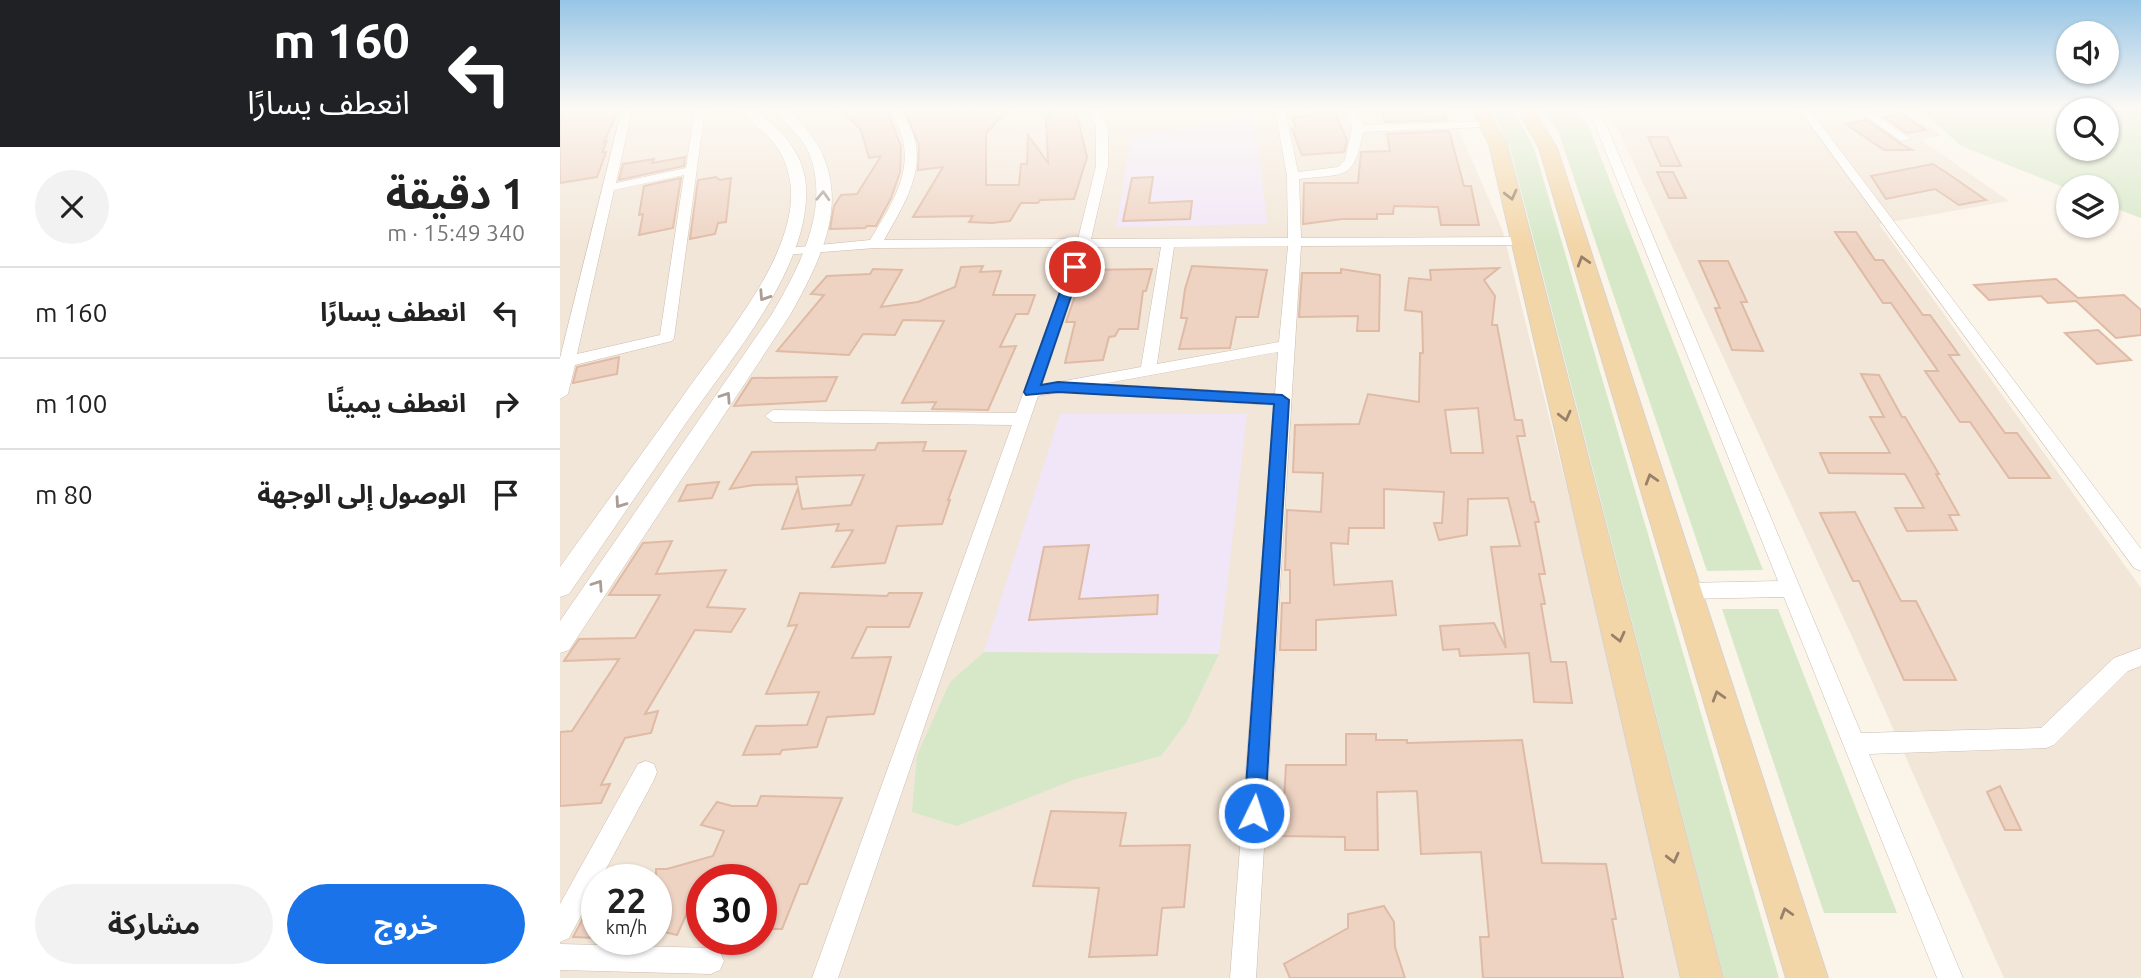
<!DOCTYPE html>
<html lang="ar">
<meta charset="utf-8">
<style>
body{margin:0;font-family:Ubuntu,"Noto Sans Arabic",sans-serif;background:#f2f2f2;color:#222;direction:rtl;height:100vh;display:flex;flex-direction:column;font-size:26px;white-space:nowrap}
*{box-sizing:border-box;margin:0}
p{font-size:23px;color:#767676}
.icon{flex:none;width:38px;height:38px;fill:none;stroke:currentColor;stroke-width:2;stroke-linecap:round;stroke-linejoin:round}
.map{position:relative;flex:1;overflow:hidden;direction:ltr}
.details{display:flex;flex-direction:column;background:#fff;width:560px}
.details>*{flex:none}
.guide{background:#202124;color:#fff;overflow:hidden}
.controls{position:absolute;left:1496px;top:21px;display:grid;gap:14px}
.controls a{display:grid;place-items:center;width:63px;height:63px;border-radius:50%;background:#fff;box-shadow:0 2px 5px #0004;font-size:35px}
.speed{position:absolute;left:21px;top:864px;display:flex;gap:14px;font-size:35px;font-weight:700;text-align:center}
.speed>*{display:grid;place-content:center;width:91px;height:91px;border-radius:50%;background:#fff;box-shadow:0 2px 5px #0004;line-height:1}
.speed small{font-size:18px;font-weight:400}
.speed .limit{border:10px solid #d22;background:#fff;color:#111}
.pin{position:absolute;display:grid;place-items:center;width:60px;height:60px;color:#fff;margin:-30px;border:4px solid #fff;border-radius:50%;box-shadow:0 2px 7px #0007}
.me{position:absolute;width:77px;margin:-38px;rotate:4deg;stroke-linejoin:round;filter:drop-shadow(0 0 5px #0008)}
.turn{display:flex;align-items:center;gap:24px;height:147px;padding:0 35px;font-size:32px}
.turn .icon{width:91px;height:91px;stroke-width:2.5}
.turn b{display:block;font-size:49px;line-height:60px}
.round{display:grid;place-items:center;flex:none;width:74px;height:74px;border-radius:37px;background:#f2f2f2}
.head{display:flex;align-items:center;justify-content:space-between;height:119px;padding:0 35px}
h1{font-size:42px;font-weight:700;line-height:52px}
.cta{display:flex;gap:14px;margin-top:auto;padding:14px 35px}
.cta a{flex:1;height:80px;border-radius:42px;background:#1a73e8;color:#fff;font-size:28px;font-weight:700;line-height:80px;text-align:center}
.cta a+a{background:#f2f2f2;color:#222}
ul{padding:0;list-style:none}
li{display:flex;align-items:center;gap:21px;height:91px;padding:0 35px;border-top:2px solid #e0e0e0}
li div{flex:1}
li b{display:block;font-size:26px}
li em{font-style:normal}
main{display:flex;flex:1;min-height:0}
.map>svg:first-child{display:block}
</style>
<main>
<div class="map">
<svg width="1581" height="978" viewBox="0 0 1581 978">
<rect width="100%" height="100%" fill="#fbf4e9"/>
<!-- residential -->
<path fill="#f2e6d8" fill-rule="evenodd" d="M0,109H890L943,232L1129,978H0ZM37,880H96V940H37ZM142,880H201V940H142Z
M1039,109H1340L1382,135L1360,139L1449,201L1319,224L1581,588V978H1444L1295,643L1059,131Z"/>
<!-- education -->
<path fill="#f1e6f7" d="M695,115L707,224L556,227L571,137Z
M500,414H687L659,654L424,652Z"/>
<!-- green -->
<path fill="#d6e8c8" fill-rule="evenodd" d="M931,109H953L974,148L1219,978H1164L950,148Z
M982,109H1015L1028,125L1203,570L1147,571L998,131Z
M1360,109H1581V218L1547,205V187H1508V189L1401,146ZM1508,110H1547V149H1508Z
M1162,609H1218L1337,913H1264Z
M424,652L659,654L626,723L601,756L516,779L397,826L352,812L357,755L390,682Z"/>
<!-- building -->
<path fill="#eed3c3" stroke="#dfbaa5" stroke-width="2" fill-rule="evenodd" d="M0,109H59L44,142L47,141L42,152H46L37,177L0,183Z
M280,109H331L328,113L341,146L340,172L331,198L316,226H307L305,228L270,229L274,206L281,195L297,194L321,156L309,158L301,130Z
M352,109H392L396,112L405,109L407,111L449,109L426,133V185H459L461,164H467L468,135L488,163L486,118L492,117L487,109H512L518,120L527,157L514,199L480,200L478,203H461L450,221L432,223L409,222L413,216L353,217L383,167L358,170L359,145L346,114Z
M751,109H773L787,140L784,152L742,155L732,129L736,127L732,118L754,115Z
M822,109H883L886,120L825,122Z
M1341,114L1366,130L1347,133L1324,117Z
M1307,120L1340,143L1352,150H1324L1286,124Z
M889,131L904,186H911L919,225H881L878,207L834,206L833,214H817V219H782L743,224L744,183H798L801,152L830,151L827,134Z
M1088,137H1107L1121,166H1101Z
M125,157L124,166L59,180L63,164L94,159L92,163Z
M1373,164L1387,173L1426,200L1399,205L1375,189L1326,199L1311,176Z
M1097,172H1113L1126,198H1109Z
M156,177L160,180L171,178L166,222L158,223L155,234L130,239L138,180Z
M593,177L589,203L632,201L630,219L563,221L572,178Z
M121,178L113,228L79,235L83,214L79,215L84,186Z
M1275,232H1296L1315,260H1323L1363,315H1370L1399,355H1389L1445,433H1457L1490,478H1449L1410,422H1400L1365,371H1378L1331,303H1323Z
M1139,261H1168L1187,302H1181L1203,351L1172,350L1155,308H1160Z
M423,266L420,272L441,271L433,295H475L468,314H456L440,347L456,346L428,410L372,409L376,402L342,403L384,321L343,320L335,335L303,334L289,355L217,351L264,295L251,294L267,276L310,274L313,269L342,270L321,307L358,302L395,287L401,267Z
M632,266L707,270L698,317H676L670,348L619,349L627,318H621L625,289Z
M939,268L924,280L935,296L932,325H937L955,420H962L965,436H957L971,502H974L979,522H975L985,574H979L985,604H981L991,662H1006L1012,703L974,702L969,653L900,656L899,649L883,650L880,626L934,623L946,648L931,547L960,546L948,498L908,499L907,535L879,540L874,523H882L884,492L824,489V528H789L788,544L771,543L774,585L832,581L836,615L756,620V650H720L722,603H730V570H725L727,510L761,512L763,473L733,472L735,425L799,424L808,394L859,402L860,353H863L862,312L845,310L849,278L871,280L870,270ZM918,408L923,453H891L885,410Z
M592,269L586,291H583L578,329H559L555,336L549,337L543,360L505,363L515,322H506L524,270Z
M781,269L820,275L819,331H797L798,316L739,317L742,273H781Z
M1496,279L1518,298L1564,295L1581,310V335L1556,338L1516,301L1488,303L1481,296L1429,300L1414,285Z
M1538,330L1571,360L1537,364L1505,333Z
M59,357L57,374L13,383L17,367Z
M1301,374L1319,375L1342,417H1345L1379,474H1376L1399,515H1389L1397,530L1347,531L1335,508H1364L1345,474L1269,473L1260,453H1330L1310,417H1324Z
M277,377L266,401L174,406L192,378Z
M366,442L363,451H406L388,500H390L382,524L337,526L325,563L272,567L293,530L276,531L279,524L222,529L238,488L242,509L291,505L304,475L236,477L237,484L194,485L170,489L192,452L315,450L318,443Z
M159,482L152,498L119,501L127,485Z
M1295,512L1341,601H1356L1396,680H1344L1299,581H1293L1260,513Z
M112,541L96,574L166,570L147,607L185,609L171,632L135,630L85,714L98,711L91,733L65,738L41,785L50,784L41,803L0,806V732L12,731L59,659L4,661L19,639L75,638L100,595H49L83,543Z
M529,545L519,599L598,595L597,614L469,620L484,547Z
M240,593L327,596L329,593H362L349,627H307L292,658L331,657L314,714L267,717L257,747L222,750L220,754L183,755L196,726L247,725L259,692L206,694L237,625L228,626Z
M786,734H816V740H847V743L962,740L982,863L1046,864L1056,919H1052L1063,978H923L920,937H929L921,852L861,854L857,791L817,792L818,850H785V837L722,836L726,765H786Z
M1440,786L1461,830H1445L1427,792Z
M201,796L282,798L247,884H240L222,929H201V880H142L117,935L96,930V869H107L153,856L164,831L141,825L157,802L172,806H197Z
M491,811L566,813L560,846L630,845L624,907L602,908L597,955L529,957L539,888L473,886Z
M37,892V938L13,937Z
M824,906L834,922L835,947L845,978H730L724,964L788,928V914Z"/>
<g fill="none" stroke-linecap="round" stroke-linejoin="round">
<!-- minor casing -->
<g stroke="#ccbcb0" stroke-width="1">
<path id="minor" d="M62,109H72L56,183L126,168L135,109H145L114,338L112,341L15,365L8,394L0,399V358ZM124,175L100,335L17,354L54,190Z
M335,109H350L342,113C374,158 348,198 324,240L518,239L536,166V127L527,109H537L548,127V166L531,239L728,238L727,176L715,109H725L738,172L778,167L785,160L792,128L786,109H796L803,125L927,121L933,124L927,127L803,132C793,182 786,173 739,179L741,238L963,237L970,241L963,245L741,246L696,978H670L714,405L529,394L523,393L522,388L478,396L278,978H252L452,425L213,422L205,416L213,410L456,413L516,247L315,248L223,255V249L228,248L310,240C336,197 362,159 330,112ZM728,246L719,342L597,364L614,247ZM529,247H601L581,367L482,385ZM718,352L715,394L542,384Z
M1022,109H1032L1046,124L1301,733L1481,728L1554,658L1581,648V666L1568,671L1494,745L1486,748L1309,754L1403,978H1377L1224,597L1126,599L1119,597L1116,591L1119,585L1126,583L1218,581L1035,125Z
M1239,109H1249L1581,549V571L1574,568Z
M1295,109H1307L1351,139L1341,141Z
M86,761L94,764L97,772L94,780L40,880H37V886L9,938L0,942V904L78,764Z
M0,944L151,948L160,952L164,961L160,970L151,974L0,970Z"/>
</g>
<!-- tertiary casing -->
<g stroke="#ccbcb0" stroke-width="1">
<path id="tertiary" d="M180,109H195C219,128 244,152 246,186C251,266 170,360 126,423C87,480 48,537 9,594L0,597V567C43,507 87,447 130,386C158,348 188,310 210,268C223,242 235,209 230,181C222,138 203,137 180,109Z
M213,109H228C299,175 272,241 230,315L9,650L0,653V621L212,314C239,268 270,209 250,155C242,135 226,125 213,109Z"/>
</g>
<!-- primary casing -->
<g stroke="#d8d1ce" stroke-width="2">
<path id="primary" d="M911,109H927L947,144L1163,978H1121L929,144Z
M957,109H973L997,148L1268,978H1226L979,148Z"/>
</g>
<!-- minor -->
<use href="#minor" fill="#fff" fill-rule="evenodd"/>
<!-- tertiary -->
<use href="#tertiary" fill="#fff" fill-rule="evenodd"/>
<!-- primary -->
<use href="#primary" fill="#f3d6a8" fill-rule="evenodd"/>
</g>
<!-- one-way arrows -->
<defs><path id="oneway-chevron" d="M-2-3.5L2.5 0L-2 3.5" fill="none" stroke-width="1.6" stroke-linecap="round" stroke-linejoin="round" transform="scale(1.75)"/></defs>
<g stroke="#99806a">
<use href="#oneway-chevron" transform="translate(951 195) rotate(76)"/>
<use href="#oneway-chevron" transform="translate(1023 261) rotate(-107)"/>
<use href="#oneway-chevron" transform="translate(1005 416) rotate(76)"/>
<use href="#oneway-chevron" transform="translate(1091 479) rotate(-107)"/>
<use href="#oneway-chevron" transform="translate(1059 637) rotate(76)"/>
<use href="#oneway-chevron" transform="translate(1158 696) rotate(-107)"/>
<use href="#oneway-chevron" transform="translate(1113 858) rotate(76)"/>
<use href="#oneway-chevron" transform="translate(1226 913) rotate(-107)"/>
</g>
<g stroke="#ab9d95">
<use href="#oneway-chevron" transform="translate(263 196) rotate(-88)"/>
<use href="#oneway-chevron" transform="translate(204 296) rotate(123)"/>
<use href="#oneway-chevron" transform="translate(166 397) rotate(-56)"/>
<use href="#oneway-chevron" transform="translate(60 503) rotate(125)"/>
<use href="#oneway-chevron" transform="translate(38 585) rotate(-56)"/>
</g>
<!-- sky -->
<linearGradient id="sky" x2="0" y2="1"><stop stop-color="#97c5e6"/><stop offset="0.44" stop-color="#fdfaf5"/><stop offset="1" stop-color="#fdfaf5" stop-opacity="0"/></linearGradient>
<rect width="1581" height="245" fill="url(#sky)"/>
<!-- route -->
<path fill="#1a73e8" stroke="#114b97" stroke-width="2" d="M515,263L521,267L481,385L498,382L722,395L729,400L705,813L701,820L694,823L687,820L684,813L714,404L498,392L466,395L464,392L509,267Z"/>
</svg>
<div class="controls">
<a><svg class="icon" aria-label="sound" viewBox="0 0 24 24"><path d="M4 9h4l5-4v14l-5-4H4zM17 9q2 3 0 6"/></svg></a>
<a><svg class="icon" aria-label="search" viewBox="0 0 24 24"><circle cx="10" cy="10" r="6"/><path d="M15 15l6 6"/></svg></a>
<a><svg class="icon" aria-label="layers" viewBox="0 0 24 24"><path d="M12 4l9 5-9 5-9-5zM3 14l9 5 9-5"/></svg></a>
</div>
<div class="speed"><div>22<small>km/h</small></div><div class="limit">30</div></div>
<div class="pin" style="left:515px;top:267px;background:#d93025"><svg class="icon" aria-label="arrive" viewBox="0 0 24 24"><path d="M6 21V4h12l-3 4 3 4H6"/></svg></div>
<svg class="me" style="left:694px;top:813px" viewBox="-20 -20 40 40"><circle r="17" fill="#1a73e8" stroke="#fff" stroke-width="3"/><path d="M0-11L8 9 0 5-8 9z" fill="#fff"/></svg>
</div>
<section class="details">
<div class="guide">
<div class="turn"><svg class="icon" aria-label="left" viewBox="0 0 24 24"><path d="M17 20v-9H6M10 6l-5 5 5 5"/></svg><div><b>160 m</b>انعطف يسارًا</div></div>
</div>
<div class="head"><div><h1>1 دقيقة</h1><p>340 m · 15:49</p></div><a class="round"><svg class="icon" aria-label="close" viewBox="0 0 24 24"><path d="M6 6l12 12M18 6L6 18"/></svg></a></div>
<ul>
<li><svg class="icon" aria-label="left" viewBox="0 0 24 24"><path d="M17 20v-9H6M10 6l-5 5 5 5"/></svg><div><b>انعطف يسارًا</b></div><em>160 m</em></li>
<li><svg class="icon" aria-label="right" viewBox="0 0 24 24"><path d="M7 20v-9h11M14 6l5 5-5 5"/></svg><div><b>انعطف يمينًا</b></div><em>100 m</em></li>
<li><svg class="icon" aria-label="arrive" viewBox="0 0 24 24"><path d="M6 21V4h12l-3 4 3 4H6"/></svg><div><b>الوصول إلى الوجهة</b></div><em>80 m</em></li>
</ul>
<div class="cta"><a>خروج</a><a>مشاركة</a></div>
</section>
</main>
